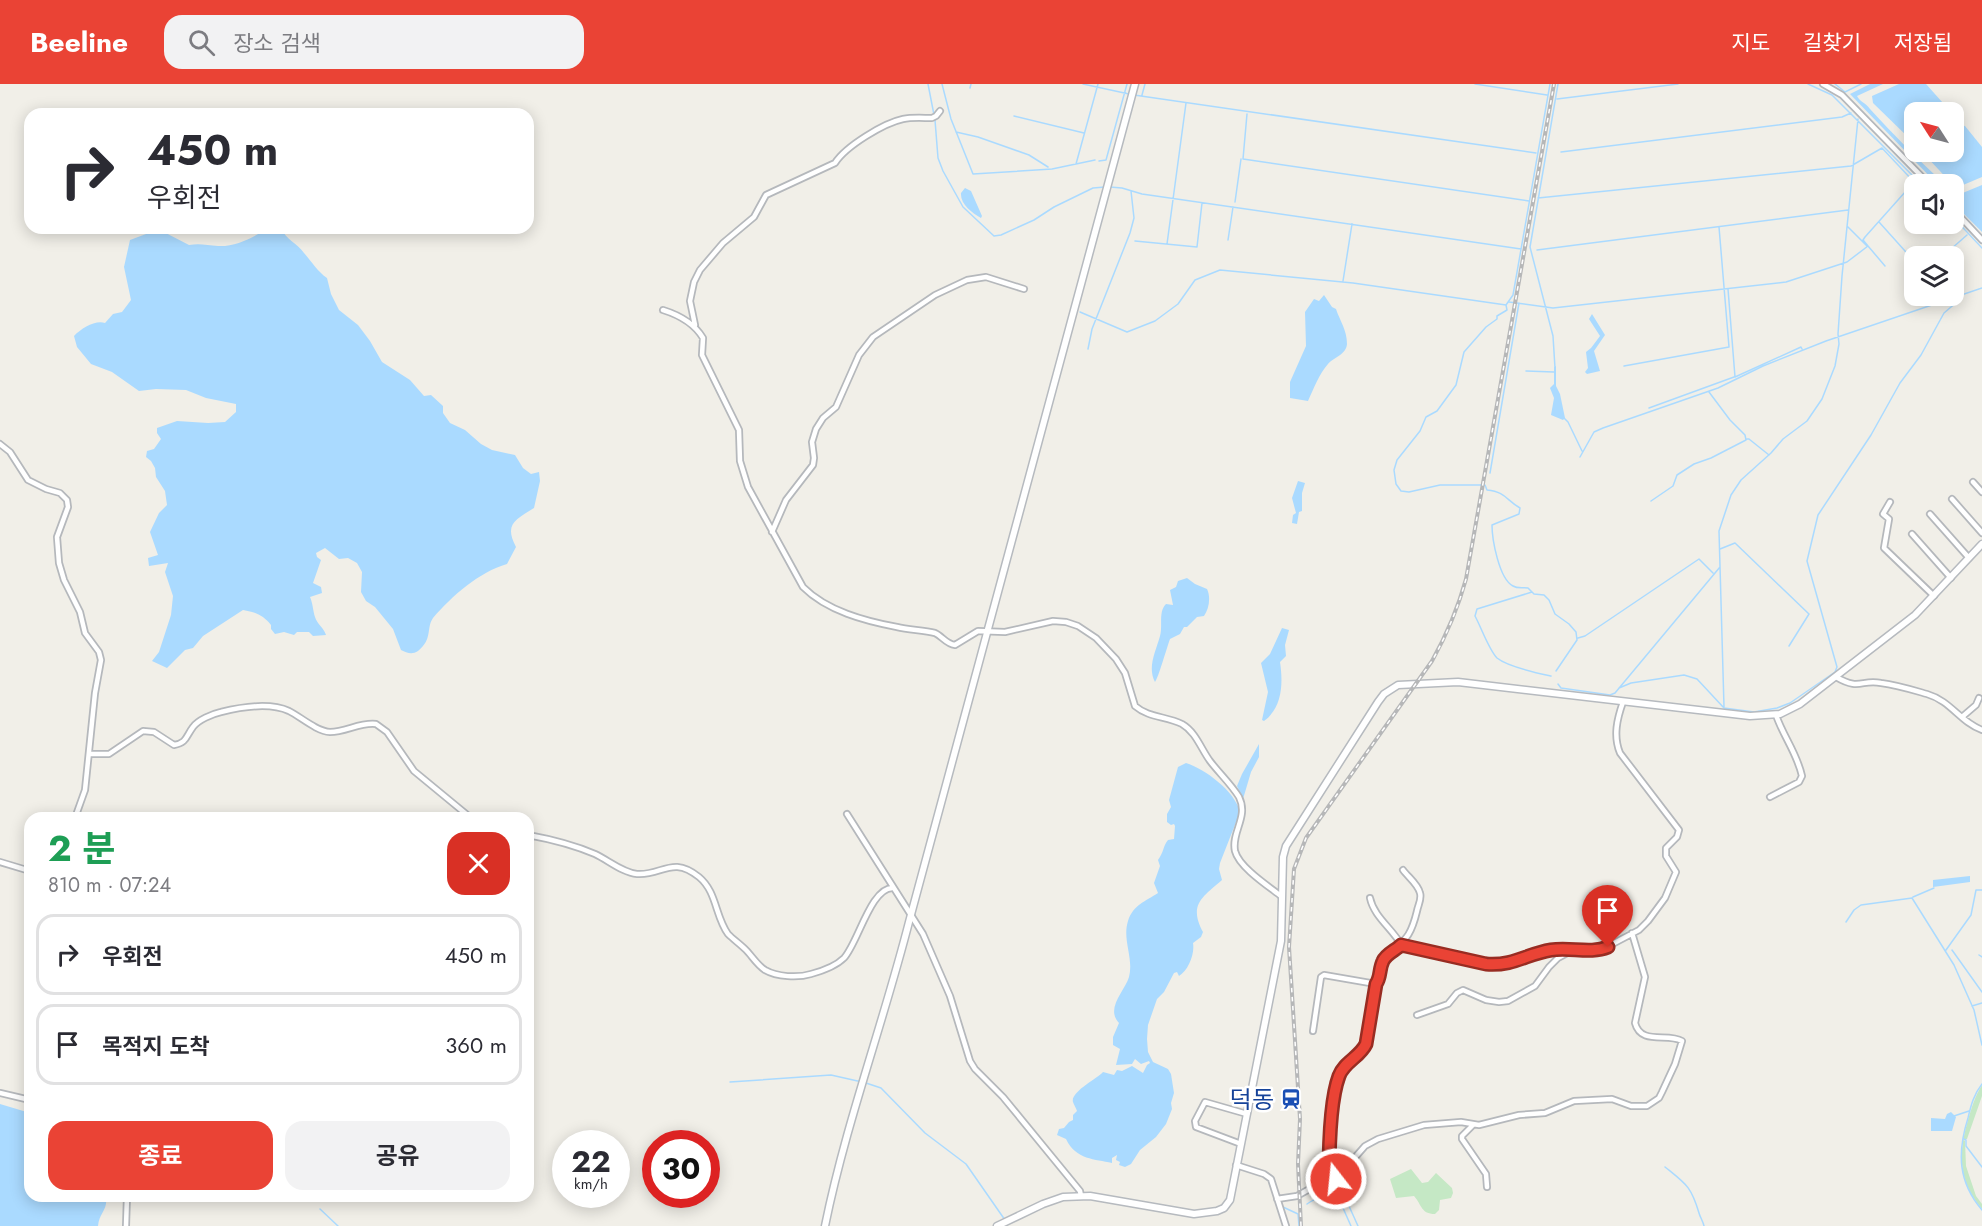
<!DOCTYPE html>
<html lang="ko">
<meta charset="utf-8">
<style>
body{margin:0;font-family:Jost,"Noto Sans KR",sans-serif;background:#f2f2f3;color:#2b2b33;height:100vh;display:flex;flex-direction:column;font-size:22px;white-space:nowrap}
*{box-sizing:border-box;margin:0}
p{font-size:20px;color:#7c7c81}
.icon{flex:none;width:33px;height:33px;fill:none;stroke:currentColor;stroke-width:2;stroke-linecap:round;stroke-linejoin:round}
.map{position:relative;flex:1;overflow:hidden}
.sheet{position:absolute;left:24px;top:728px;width:510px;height:390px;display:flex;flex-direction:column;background:#fff;border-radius:18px;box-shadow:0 3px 15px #0003}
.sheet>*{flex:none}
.hud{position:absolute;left:24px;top:24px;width:510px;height:126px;border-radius:18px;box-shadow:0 3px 15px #0003;background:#fff;color:#2b2b33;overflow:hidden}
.needle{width:39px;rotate:306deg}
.buttons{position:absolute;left:1904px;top:18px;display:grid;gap:12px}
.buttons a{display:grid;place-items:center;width:60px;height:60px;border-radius:12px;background:#fff;box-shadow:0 3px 15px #0003;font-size:30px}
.speed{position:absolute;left:552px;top:1046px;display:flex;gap:12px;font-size:30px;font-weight:700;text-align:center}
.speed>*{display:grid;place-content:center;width:78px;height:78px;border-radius:50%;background:#fff;box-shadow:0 3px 15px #0003;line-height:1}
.speed small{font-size:15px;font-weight:400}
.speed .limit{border:9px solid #d22;background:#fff;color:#111}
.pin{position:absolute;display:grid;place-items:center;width:51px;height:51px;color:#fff;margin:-62px -26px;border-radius:50% 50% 50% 0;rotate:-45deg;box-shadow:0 0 6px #0007}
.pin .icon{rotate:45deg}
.me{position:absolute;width:66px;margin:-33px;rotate:344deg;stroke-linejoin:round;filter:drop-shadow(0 0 4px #0008)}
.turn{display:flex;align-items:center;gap:21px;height:126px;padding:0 24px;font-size:27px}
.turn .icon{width:78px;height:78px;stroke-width:2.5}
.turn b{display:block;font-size:42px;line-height:51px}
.round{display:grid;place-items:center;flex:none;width:63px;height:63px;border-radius:18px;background:#f2f2f3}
.head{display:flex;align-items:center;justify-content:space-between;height:102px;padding:0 24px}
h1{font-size:36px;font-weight:700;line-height:45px;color:#1e9e55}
.button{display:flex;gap:12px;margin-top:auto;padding:12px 24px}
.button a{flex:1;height:69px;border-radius:18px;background:#ea4335;color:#fff;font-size:24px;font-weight:700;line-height:69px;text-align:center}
.button a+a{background:#f2f2f3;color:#2b2b33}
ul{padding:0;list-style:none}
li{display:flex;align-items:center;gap:18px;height:81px;margin:0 12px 9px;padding:0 12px;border:3px solid #e1e1e2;border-radius:18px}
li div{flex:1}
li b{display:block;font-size:22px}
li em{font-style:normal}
header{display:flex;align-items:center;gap:36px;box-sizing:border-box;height:84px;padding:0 30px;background:#ea4335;color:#fff}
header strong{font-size:28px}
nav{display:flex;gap:33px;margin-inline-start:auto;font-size:21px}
.search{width:420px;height:54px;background:#f2f2f3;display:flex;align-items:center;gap:15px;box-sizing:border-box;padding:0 21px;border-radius:18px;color:#7c7c81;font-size:22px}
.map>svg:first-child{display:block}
</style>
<header>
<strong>Beeline</strong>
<div class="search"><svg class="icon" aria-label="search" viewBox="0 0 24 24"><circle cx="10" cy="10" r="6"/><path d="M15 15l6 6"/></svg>장소 검색</div>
<nav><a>지도</a><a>길찾기</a><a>저장됨</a></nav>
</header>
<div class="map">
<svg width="1982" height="1142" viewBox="0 0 1982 1142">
<rect width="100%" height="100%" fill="#f1efe8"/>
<!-- green -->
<path fill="#c5e8c5" d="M1982,1001V1012L1967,1055H1963L1965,1057L1966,1082L1976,1112L1982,1120V1125C1958,1097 1958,1070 1968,1036C1972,1023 1975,1012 1982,1001Z
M1411,1085L1422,1099L1428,1098L1436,1089L1452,1104L1453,1109L1451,1114L1440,1116L1439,1126L1435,1130C1421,1130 1422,1121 1414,1112L1396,1114L1390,1095Z"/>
<!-- water -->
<path fill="#aadaff" d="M1870,0H1883L1857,12C1860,18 1866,19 1870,25C1894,51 1919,77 1945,100H1937L1850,10Z
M1899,0H1926L1951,28H1914V56L1912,57L1873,19L1872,12Z
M1958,41L1965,42L1982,63V93L1956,104L1922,68H1953V44Z
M1982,101V148L1953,119V113Z
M965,104L971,107L982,132L981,134C972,129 960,120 961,109Z
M268,144H281C286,156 297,159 304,169C312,178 317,187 327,194L331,210L339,226L358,241L370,257L382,278L410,296L424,312L431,311L443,322V329L450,339L465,346L481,360L492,366L515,371L523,384L531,390L539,388L540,397L534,424C515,436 504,440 516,463L507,480C479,488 452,512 433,534C426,544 433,555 418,567C412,571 407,569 401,566L393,545L375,523L366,517L361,508L362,488L357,479L348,474L339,475L325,464L316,469L317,473L321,476L313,499L321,503L322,509L310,513C313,520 313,527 315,533C317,540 324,544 326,551L313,552L309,548H297L294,551L284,548L275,550L271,545V541C263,531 255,528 243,526L203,552L193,564L185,566L167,584L152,577L159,568L171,531L173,512L165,488L168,479L149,482L148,474L158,471L150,448L159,429L167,421L165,407L156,393L155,384L151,377L146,373L147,367L154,365L161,355L157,349V344L177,337L208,339L225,338L236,328V320L206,314L186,306L156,305L139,307L112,288L91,280L77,263L74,252C82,244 95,236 105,239L113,230L122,228L131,216L124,183L130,156L146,150H153L158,145L189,161C199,159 207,161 218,162C236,163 254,153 268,144Z
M1324,211L1332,223L1336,225C1340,237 1347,246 1347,260C1346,271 1334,273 1328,280C1319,290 1314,304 1308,317L1290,314V298L1306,262L1305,228L1314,215L1319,217Z
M1592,230L1605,251L1594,267L1600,287L1587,290L1585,288L1588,284L1586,268L1591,264L1600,252L1589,235Z
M1556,282V302L1560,310L1565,334L1563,336L1551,331L1554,314L1550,304L1554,300V283Z
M1298,397L1305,399L1302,409V427L1299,428L1297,440L1292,439L1293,431L1296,429L1292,414Z
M1187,494L1195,500L1207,505C1211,513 1209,525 1204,532L1197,533L1187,543H1184L1180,550L1170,555C1167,563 1158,595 1155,598C1147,583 1156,567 1160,552C1163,542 1158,528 1166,520L1173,521L1170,506L1176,503L1178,497Z
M1282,544L1289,546L1285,561L1286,572L1280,578C1283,598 1283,623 1264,637L1262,636L1268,608L1261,579L1270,570Z
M1259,660V673L1251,688L1243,715L1237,702L1242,690Z
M1186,679C1205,685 1235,707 1240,728L1220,779L1219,785L1222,796C1203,813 1188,820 1203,848L1201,853L1193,859C1195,870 1188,887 1179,892L1177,888L1174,889L1164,908L1157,915L1148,941L1147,955L1148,968L1153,978L1168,985L1171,990L1174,1009L1171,1019L1172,1025L1166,1040L1156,1053L1140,1066L1131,1080L1125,1083L1119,1081L1120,1078L1116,1076L1117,1071L1112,1074V1079C1095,1075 1076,1076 1066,1055L1057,1051L1059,1045L1064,1044L1069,1038L1073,1036V1031L1077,1027C1076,1024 1074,1021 1073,1018C1070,1008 1098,994 1103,988L1114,991L1117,986L1122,987L1132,982L1143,989L1147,981L1150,979L1149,977L1141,980L1135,975L1132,980L1116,981L1120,965L1113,961V953L1119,939C1105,924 1125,907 1129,893C1134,874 1122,856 1128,837C1133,821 1146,817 1158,809L1154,799L1160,782L1158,776C1164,768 1163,762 1168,756L1174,755L1175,742L1174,740L1171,741L1167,738V730L1171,723L1169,716L1178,683Z
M1970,792V798L1933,803V796Z
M0,1020L30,1029V1112H106C108,1127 99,1129 98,1142H0Z
M1951,1028L1956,1033L1952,1047H1931V1034L1945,1035L1947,1030Z"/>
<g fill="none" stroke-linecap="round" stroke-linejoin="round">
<!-- stream -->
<path stroke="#aadaff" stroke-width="1.5" d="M928,0L935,36L938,74L943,87L963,123L994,152L1001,151L1034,136L1054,123L1093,104L1105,103
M942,0L951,35L973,90L1052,85L1095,76
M1083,0L1129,10
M1475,0L1547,11
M1808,0L1832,11L1921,100
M1835,0L1845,8L1861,0
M970,4L971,0
M1134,11L1536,69
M1142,11L1145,0
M1557,15L1678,0
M1247,30L1243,75L1529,117
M1014,32L1084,49
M956,48L978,53L1029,71L1048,83
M1561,68L1842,33L1851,29
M1099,77L1106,76L1127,0
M1076,80L1098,0
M1110,103L1122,104L1142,110L1521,165
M1235,118L1241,75
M1953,133L1982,164
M1879,138L1914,177
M1848,143L1867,162
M1228,156L1233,123
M1135,157L1197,163L1202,119
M1167,160L1186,19
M1868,162L1885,182
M1537,166L1848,126
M1943,172L1967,151
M1343,197L1352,140
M1728,205L1735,293L1801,263L1802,265
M1509,218L1553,224L1786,198L1847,178L1868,162L1863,156L1865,153L1914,98L1882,64L1851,82L1538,114
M1506,221L1507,226L1497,232V235L1486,243L1464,268L1456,301L1437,327L1426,333L1420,347L1397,376L1394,386L1396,400L1401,407L1409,408L1440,401H1485L1487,406C1506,408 1506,416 1520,424L1519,430L1492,441C1492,455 1499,495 1513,502C1518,505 1523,503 1528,504L1534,510L1544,511L1549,516L1555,530L1569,540L1576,548L1577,556L1556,587
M1080,228L1127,248L1155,237L1178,220L1195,196L1220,186L1353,199L1506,221L1513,211L1550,0
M1088,265L1092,245L1130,149L1134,134L1131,107
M1624,282L1729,263L1719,143
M1555,284L1553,252L1530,163L1558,0
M1526,287L1554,288
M1649,324L1734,293
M1564,334L1568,338L1582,367
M1747,355H1749L1769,371
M1580,373L1594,348L1603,344L1718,304L1763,282L1826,257L1982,204
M1490,389L1519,219
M1651,417L1673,402L1677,391L1694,380L1711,374L1746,356L1745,351L1730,336L1709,308
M1720,465L1735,459L1809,530L1789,562
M1532,508L1477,525L1475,532C1481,543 1489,566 1497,574C1508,583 1537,589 1551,592
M1578,554L1585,552L1699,475L1713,489
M1558,600L1561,604L1610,611L1615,609L1720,483
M1619,604L1631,599L1684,591L1697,595L1724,624L1754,628L1777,624L1790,619L1835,588L1837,583L1807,477L1818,431L1871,351L1900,299L1921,271L1944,229L1958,217L1957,212
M1724,623L1719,447L1731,411L1741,396L1771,369L1783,355L1807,337L1822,315L1835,282L1839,260L1838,250L1842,192L1858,35
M1913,813L1934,804
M1846,838L1854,826L1861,821L1912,814L1954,881L1974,926L1982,961
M1946,866L1971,831L1976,806H1982
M1952,866L1982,908
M1979,871L1982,873
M1972,922L1982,919
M730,998L831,991L862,998
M866,999L881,1004L925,1049L966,1080L1005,1136
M1982,1000C1974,1010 1971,1021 1968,1034C1957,1069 1958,1098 1982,1126
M1954,1032L1969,1027
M1964,1055L1966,1056V1062L1982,1083
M1665,1083C1686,1100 1691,1102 1699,1129C1700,1133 1703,1137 1704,1142
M1344,1111L1358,1142
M1307,1120C1315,1114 1329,1110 1339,1115L1351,1142
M1283,1123L1298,1130L1299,1142
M320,1125L338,1142"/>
<!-- street casing -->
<g stroke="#b5b8bc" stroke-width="8">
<path id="street" d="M1823,0L1842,11L1929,100
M1953,125L1982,156
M663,226C679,231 694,239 703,254L702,271L739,346L740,377L748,403L803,503C827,527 865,537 897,543C909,546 923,546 935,549C942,552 946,560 955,561L978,547L1005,548L1053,537L1066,538L1078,542L1096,554L1116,575L1125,589L1135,622C1149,634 1166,632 1182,640C1196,648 1201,665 1210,677C1219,689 1231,700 1239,713C1249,733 1231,748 1235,767C1239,783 1268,802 1281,812
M695,241L690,217L694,198L700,186L723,159L754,133L766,111L835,79C846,62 884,39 903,35C912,33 923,34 932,34L936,32L940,27
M0,360L10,368L28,396L46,405L60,409L67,416L68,423L57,453L59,479L64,496L80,528L85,549L99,568L101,576L95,609L85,706L75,734
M1973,398L1982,408
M1952,415L1982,449
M1890,418L1883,430L1889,435L1884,464L1934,512
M1930,430L1969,474
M772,448L786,416L813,381L814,374L812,358L816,345L823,334L836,323L859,271L873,253L935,211L967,196L986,193L1024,205
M1912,450L1951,494
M1836,593C1860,607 1861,595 1881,599C1897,601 1913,606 1927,610C1951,617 1960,638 1982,646
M1962,633L1976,621L1979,614
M90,670H109L143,647L154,648L174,661C187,659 186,652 193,643C198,636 212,630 221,628C241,623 269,618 289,627C301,633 316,647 330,648C346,648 360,638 376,640L387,648L414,687L471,734
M1770,713L1799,698L1802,692C1797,669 1783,652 1776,631
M847,730L923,850L950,912L970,977L975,985L1003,1013L1080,1107L1081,1112
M528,751C550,755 574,761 595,770C608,776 623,789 637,790C662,792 672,771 699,793C717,808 715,832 728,850C734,856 740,860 746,866C752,872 757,881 765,886C777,893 798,894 811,890C822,887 835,883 844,874C858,859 871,803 893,804
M0,778L30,787
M1370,814C1374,833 1393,845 1402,862L1496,881L1513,879L1551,866H1601L1639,846L1648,837L1665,814L1676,788L1666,772V764L1677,753L1679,746L1620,669C1613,652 1617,635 1623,618
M1376,900L1380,895L1382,877C1402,855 1409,860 1417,827C1418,821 1422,815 1420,809C1418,800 1408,793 1403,786
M1417,931L1448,920L1457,909L1463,906L1486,916L1499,918L1508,917L1535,902L1549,883L1558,874L1573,866
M1313,947L1321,893L1324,891L1376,900L1366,960C1360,973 1344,978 1339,992C1330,1016 1329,1067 1329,1094
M0,1009L30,1016
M1473,1041L1462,1052V1055L1486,1090L1487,1103
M1241,1060L1196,1043L1195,1037L1205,1018L1247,1030
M1236,1081L1264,1090L1271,1095L1286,1142
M1277,1115L1297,1112L1329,1094L1336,1095L1365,1062L1378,1055L1424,1041L1461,1038L1479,1041L1519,1031L1545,1029L1574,1017L1612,1015L1631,1022H1647L1659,1014L1662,1008L1675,980L1682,957C1668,948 1641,962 1635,939L1645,893L1632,849
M126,1142L127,1112"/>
</g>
<!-- secondary casing -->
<g stroke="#b6babf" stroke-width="9">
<path id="secondary" d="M825,1142C846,1039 883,940 909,838C983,558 1059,279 1135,0
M997,1142L1043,1120L1063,1113L1090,1112L1194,1130L1217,1127L1224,1124L1230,1116L1281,857L1283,773L1286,762L1378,618L1384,610L1398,601L1458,598L1750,632L1780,630L1800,620L1915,531L1982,460"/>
</g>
<!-- street -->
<use href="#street" stroke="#fff" stroke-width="4.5"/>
<!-- secondary -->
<use href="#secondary" stroke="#fff" stroke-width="6"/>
<!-- rail casing -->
<g stroke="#b6b7b8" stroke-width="4">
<path id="rail" d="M1301,1142L1298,1080L1300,1035L1289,863L1294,785L1306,754L1432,577C1447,550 1458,524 1466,495L1554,0"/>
</g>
<!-- rail -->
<use href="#rail" stroke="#fff" stroke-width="1.5" stroke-dasharray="4.5" stroke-linecap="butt"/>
</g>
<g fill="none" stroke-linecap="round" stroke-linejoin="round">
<!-- route casing -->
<g stroke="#982c22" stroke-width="15">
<path id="route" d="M1336,1095L1329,1094C1329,1067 1330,1016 1339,992C1344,978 1360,973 1366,960L1376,900C1381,893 1379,885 1383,877C1386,870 1396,866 1401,861L1486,880C1515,882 1526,870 1551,866C1570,863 1591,870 1608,863"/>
</g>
<!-- route -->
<use href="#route" stroke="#ea4335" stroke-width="10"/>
</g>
<!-- icons -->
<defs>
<g id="station-bare" transform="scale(1.62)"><path d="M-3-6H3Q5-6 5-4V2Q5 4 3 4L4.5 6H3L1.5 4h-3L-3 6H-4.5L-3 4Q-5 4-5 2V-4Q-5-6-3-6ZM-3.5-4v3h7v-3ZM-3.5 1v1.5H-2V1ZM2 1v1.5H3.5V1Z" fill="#1a4fb4" stroke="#fff" stroke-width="2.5" paint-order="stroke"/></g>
</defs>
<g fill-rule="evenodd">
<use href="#station-bare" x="1291" y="1015"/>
</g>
<g text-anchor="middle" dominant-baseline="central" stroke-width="5" stroke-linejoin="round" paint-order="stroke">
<!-- transit labels -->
<g font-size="24" fill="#164399" stroke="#fff" text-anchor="end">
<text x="1274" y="1015">덕동</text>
</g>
</g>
</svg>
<div class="buttons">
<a><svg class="needle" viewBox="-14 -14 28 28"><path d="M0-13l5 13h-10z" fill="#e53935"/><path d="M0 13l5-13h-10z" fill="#7c7c81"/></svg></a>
<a><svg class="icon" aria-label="sound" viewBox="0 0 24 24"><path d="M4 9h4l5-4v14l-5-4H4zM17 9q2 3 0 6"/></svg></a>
<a><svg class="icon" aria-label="layers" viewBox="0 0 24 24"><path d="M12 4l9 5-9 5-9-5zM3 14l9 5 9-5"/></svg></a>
</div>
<div class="speed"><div>22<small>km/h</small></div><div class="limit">30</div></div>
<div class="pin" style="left:1608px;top:863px;background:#d93025"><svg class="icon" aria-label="arrive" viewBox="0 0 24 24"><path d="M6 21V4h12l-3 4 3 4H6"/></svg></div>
<svg class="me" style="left:1336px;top:1095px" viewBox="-20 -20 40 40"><circle r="17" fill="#ea4335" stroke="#fff" stroke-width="3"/><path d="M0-11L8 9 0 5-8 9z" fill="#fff"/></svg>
<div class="hud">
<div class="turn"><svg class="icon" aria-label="right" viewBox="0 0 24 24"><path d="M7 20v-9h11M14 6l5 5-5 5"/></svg><div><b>450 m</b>우회전</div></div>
</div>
<section class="sheet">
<div class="head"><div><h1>2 분</h1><p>810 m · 07:24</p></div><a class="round" style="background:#d93025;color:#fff"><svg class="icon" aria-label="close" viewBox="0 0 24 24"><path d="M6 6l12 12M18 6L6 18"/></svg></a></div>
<ul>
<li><svg class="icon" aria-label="right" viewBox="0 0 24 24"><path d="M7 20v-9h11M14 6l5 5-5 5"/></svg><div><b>우회전</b></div><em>450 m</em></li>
<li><svg class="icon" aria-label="arrive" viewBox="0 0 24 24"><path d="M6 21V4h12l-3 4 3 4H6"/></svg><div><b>목적지 도착</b></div><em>360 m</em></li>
</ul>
<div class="button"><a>종료</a><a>공유</a></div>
</section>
</div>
